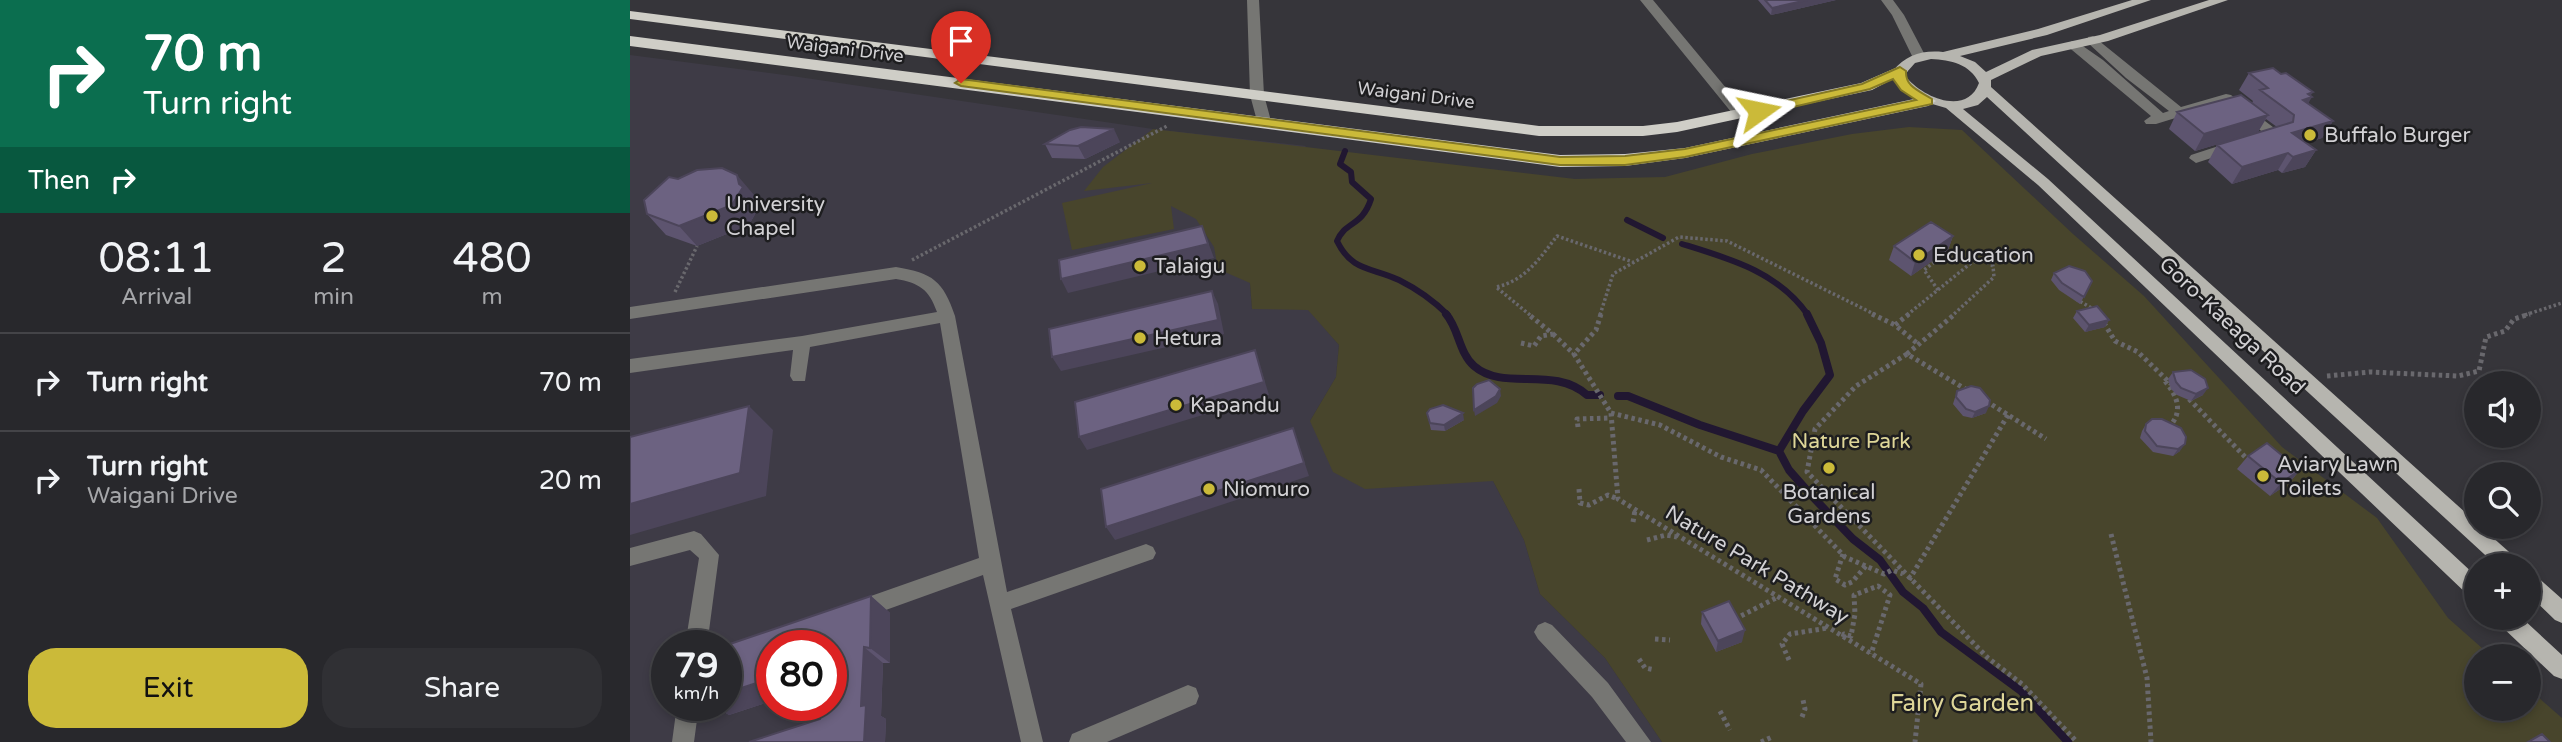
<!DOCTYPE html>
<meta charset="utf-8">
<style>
body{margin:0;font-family:"Varela Round",sans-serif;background:#303034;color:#f1f3f6;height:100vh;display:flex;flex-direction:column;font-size:26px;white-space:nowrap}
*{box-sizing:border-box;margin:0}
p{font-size:23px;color:#a5a6a9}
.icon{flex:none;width:38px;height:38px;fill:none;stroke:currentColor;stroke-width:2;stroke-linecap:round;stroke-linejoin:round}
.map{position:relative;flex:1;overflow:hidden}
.side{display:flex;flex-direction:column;background:#28282c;width:630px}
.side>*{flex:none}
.banner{background:#0b6e4f;color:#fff;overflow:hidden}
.controls{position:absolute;left:1834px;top:371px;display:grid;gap:14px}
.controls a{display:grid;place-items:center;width:77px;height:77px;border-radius:50%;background:#28282c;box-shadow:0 4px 10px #0003,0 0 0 2px #444448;font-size:35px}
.speed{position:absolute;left:21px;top:630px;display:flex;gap:14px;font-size:35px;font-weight:700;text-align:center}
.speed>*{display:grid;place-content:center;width:91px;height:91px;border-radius:50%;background:#28282c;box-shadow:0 4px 10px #0003,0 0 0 2px #444448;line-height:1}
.speed small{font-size:18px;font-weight:400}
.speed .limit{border:10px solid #d22;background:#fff;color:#111}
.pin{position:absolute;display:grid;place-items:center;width:60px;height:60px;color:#fff;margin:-72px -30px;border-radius:50% 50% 50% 0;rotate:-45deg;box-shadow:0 0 7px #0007}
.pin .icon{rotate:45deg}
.me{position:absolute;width:77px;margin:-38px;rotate:78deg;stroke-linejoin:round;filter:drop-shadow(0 0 5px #0008)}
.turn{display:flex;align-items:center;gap:24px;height:147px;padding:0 28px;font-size:32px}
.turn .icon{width:91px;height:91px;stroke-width:2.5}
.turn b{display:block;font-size:49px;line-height:60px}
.then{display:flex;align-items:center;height:66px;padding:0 28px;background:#0003;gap:14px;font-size:26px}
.eta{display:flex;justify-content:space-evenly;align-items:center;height:119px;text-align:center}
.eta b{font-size:42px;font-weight:600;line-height:49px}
.primary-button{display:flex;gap:14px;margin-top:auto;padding:14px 28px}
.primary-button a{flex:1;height:80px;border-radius:28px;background:#cbba39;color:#111;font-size:28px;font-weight:600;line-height:80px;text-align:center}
.primary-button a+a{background:#303034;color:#f1f3f6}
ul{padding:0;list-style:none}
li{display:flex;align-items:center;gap:21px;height:98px;padding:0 28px;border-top:2px solid #444448}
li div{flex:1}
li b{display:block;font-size:26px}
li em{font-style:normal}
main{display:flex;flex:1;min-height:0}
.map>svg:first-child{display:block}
</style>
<main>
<section class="side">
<div class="banner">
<div class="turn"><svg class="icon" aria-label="right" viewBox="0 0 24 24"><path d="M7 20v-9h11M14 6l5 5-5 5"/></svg><div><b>70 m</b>Turn right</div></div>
<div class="then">Then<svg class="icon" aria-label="right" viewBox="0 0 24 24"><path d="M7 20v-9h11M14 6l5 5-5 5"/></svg></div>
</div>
<div class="eta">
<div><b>08:11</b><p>Arrival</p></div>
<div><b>2</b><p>min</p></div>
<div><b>480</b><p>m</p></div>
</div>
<ul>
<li><svg class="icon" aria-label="right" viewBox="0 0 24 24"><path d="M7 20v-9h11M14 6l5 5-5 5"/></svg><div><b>Turn right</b></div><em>70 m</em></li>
<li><svg class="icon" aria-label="right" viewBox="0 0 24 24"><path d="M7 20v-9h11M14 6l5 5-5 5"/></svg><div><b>Turn right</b><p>Waigani Drive</p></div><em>20 m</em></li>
</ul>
<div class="primary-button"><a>Exit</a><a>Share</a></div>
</section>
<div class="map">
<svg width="1932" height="742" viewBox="0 0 1932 742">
<rect width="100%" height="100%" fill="#36353a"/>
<!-- built -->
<path fill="#3e3b46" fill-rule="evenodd" d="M0,55L162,76L523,129L676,146L616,235L622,309H678L709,345L706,377L680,421L863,481L894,540L910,594L975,658L1032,742H0ZM37,646H96V705H37ZM142,646H201V705H142Z"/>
<!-- green -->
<path fill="#48452c" d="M1279,127L1332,130L1443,234L1514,296L1652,447L1747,518L1818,618L1861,656H1846V709H1899V689L1932,718V742H1032L975,658L910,594L894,540L863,481L735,489L703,472L680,421L706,377L709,345L678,310L622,309L620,283L588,269L584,247L566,219L541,206L544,229L442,250L432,203L522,183L454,191L473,167L523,129L945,179L1035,177L1122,154L1222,134Z"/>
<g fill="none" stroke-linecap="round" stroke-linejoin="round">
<!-- stream-far1 -->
<path stroke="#211731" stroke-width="6" d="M715,151L710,164L721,172L722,182L741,199C732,227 715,221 707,241C722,272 742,267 769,280C787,289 804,301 818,315
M997,220L1033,238
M1052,244C1101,259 1148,272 1178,315"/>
<!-- stream -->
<path stroke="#211731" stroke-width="8" d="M816,314C829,329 829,353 844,366C874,392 923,365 957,395H970
M988,396H998L1070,425L1149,451L1159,470L1181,495L1223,539L1250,560L1273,592L1293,608L1311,632L1391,691L1438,742
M1149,451L1173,411L1200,375L1191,343L1177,314"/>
<!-- path-far1 -->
<path stroke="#69686d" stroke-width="3.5" stroke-dasharray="2.5 2.5" stroke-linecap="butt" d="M282,260L537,126
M1308,290L1294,270L1312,256L1341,263
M45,292L67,246
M1446,299L1463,309
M900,315L866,287C895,281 910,258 927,236L1003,262
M970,315L983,274L1049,237L1097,241L1246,315
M1277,315L1341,263L1352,259L1363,266L1364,277L1323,315
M1895,315L1932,303"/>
<!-- path -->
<path stroke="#69686d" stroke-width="5" stroke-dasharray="3.5 3.5" stroke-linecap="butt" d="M971,314L966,330L944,354L981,413L988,499L1291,684L1285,742
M1242,314L1265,325
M1279,314L1265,325L1288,344
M1474,323L1485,341L1508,352L1541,384
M923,334L944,354
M891,343L904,346L911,336L923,334L898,314
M1277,354L1325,314
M1697,376L1740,372L1828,376L1849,371L1856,337L1875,331L1884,319L1900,314
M1535,381C1547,396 1554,411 1539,427
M1337,390L1277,354L1226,386L1185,429L1177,472L1358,658L1392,684L1447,742
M1559,399L1618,460
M1356,401L1416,439
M981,413L1030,425L1091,457L1131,470L1215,557L1254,574L1262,570L1273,574
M948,427L947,419L981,418
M949,489L950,503L959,505L978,495L988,499
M1003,522L1005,510
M1481,534L1517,678L1521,742
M1017,540L1036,535L1047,537
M1213,554L1205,579L1215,585L1222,582L1236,566
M1279,580L1378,415
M1105,619L1148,597
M1213,637L1214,634L1221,636L1225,614L1224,595L1248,586L1260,595L1241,654
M1025,639L1040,640
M1009,659L1015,668L1025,670
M1159,660L1152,644L1160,634L1198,628
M1090,711L1100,730
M1172,717L1175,709L1173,700
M1131,742L1142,737"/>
<!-- minor -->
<path fill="#767673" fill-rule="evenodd" d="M617,0H629L634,95L641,121L634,125L627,121L620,95Z
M1010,0H1023L1116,112V118H1106Z
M1251,0H1263L1274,15L1296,57L1294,60H1284L1262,15Z
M1463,36L1551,107L1596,94L1601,95L1652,134L1635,141H1625V135L1634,133L1594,103L1526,124H1516L1514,121L1521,116L1436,45L1442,41L1447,42L1473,60L1533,113L1539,111L1496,78L1458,43V37Z
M1604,141L1609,143V149L1566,163L1559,158L1561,155Z
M266,267C303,273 313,281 325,316L377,592L516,544L523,547L526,553L523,559L381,609L413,742H391L353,575L228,620L221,617L218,610L221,603L349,558L310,323L180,347L175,381H163L160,376L163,350L0,373V359L172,336L307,312C299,289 289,283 266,279L0,319V307Z
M64,531L71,534L89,555L77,646H55L69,558L60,550L0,566V548Z
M915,622L922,625L978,683L1021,742H996L962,697L908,639L904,632L908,625Z
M558,685L566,688L569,696L566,704L477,742H439L442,734Z
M47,705H69L64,742H42Z"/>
<!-- major -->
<path fill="#b6b5af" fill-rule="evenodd" d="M1502,0H1521L1417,35L1330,56L1345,62L1356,72L1402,50L1470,35L1579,0H1598L1478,41L1411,56L1361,80V87L1846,522V527H1851L1887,559L1890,565H1866L1357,97L1348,105L1333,109L1418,179L1846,576V598L1839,596L1408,185L1316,108L1285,99L1263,79V71C1276,55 1292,50 1313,52L1408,29ZM1301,59C1321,60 1340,64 1349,83C1337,116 1294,98 1277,78V72L1285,63Z
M1899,573L1906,576L1932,599V623L1925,620L1899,595Z
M1867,618H1892L1932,655V679L1924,676L1870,625Z"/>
<!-- highway -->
<path fill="#cfcec7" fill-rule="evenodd" d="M0,11L909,126H1013L1047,122L1231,83L1270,66L1278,71L1242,90L1047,132L1013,136H909L0,19Z
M0,36L930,155L995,154L1055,148L1298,96L1306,101L1298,106L1055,158L995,166L930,167L0,46Z"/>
</g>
<!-- wall -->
<path fill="#5d546f" d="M1128,0H1206L1141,15Z
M1619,73L1680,96L1678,104L1703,121L1692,138L1676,143L1686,150L1675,167L1652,173L1648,170L1602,184L1578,162L1587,145L1647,127L1636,119L1628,132L1565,151L1539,129L1547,112L1622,103L1623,101L1609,90Z
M490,142L455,159L422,158L415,144Z
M124,195L125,202L129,207L119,225L67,246L36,235L17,214Z
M1323,236L1318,250L1281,276L1259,260L1264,246Z
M1424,273L1462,281L1450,304L1429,290L1421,280Z
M1447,311L1479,320L1475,327L1455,332L1443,318Z
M1543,372L1573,395L1561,401L1547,395L1541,389L1538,379Z
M1327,391L1356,413L1342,418L1333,416L1323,404Z
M797,413L834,420L815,431L801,430Z
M1516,424L1550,451L1543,456L1523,452L1510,438L1512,431Z
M1618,456L1670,470L1659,483L1640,496L1607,469Z
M241,596L260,613V663H253L251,716L256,719L255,742H119L190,719L191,705H201V646H142V701L99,715L83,705H96V646H94Z
M1072,612L1112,642L1086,652L1071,624Z"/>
<!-- shaded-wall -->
<path fill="#4c455a" d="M1177,0H1206L1141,15L1142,8Z
M1683,92L1679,98L1682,97L1672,114L1663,116L1678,94Z
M1638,115L1628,132L1565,151L1574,134Z
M1703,121L1692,138L1652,149L1662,133Z
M484,129L490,142L455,159L448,146Z
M1686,150L1675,167L1652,173L1663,157Z
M1658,153L1648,170L1602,184L1612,167Z
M107,175L124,195L125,202L129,207L119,225L67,246L49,226L109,184Z
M572,226L584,258L438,293L431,279Z
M1323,236L1318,250L1281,276L1285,262Z
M582,291L588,304L594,334L431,371L422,357Z
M1479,320L1475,327L1455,332L1459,325Z
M625,350L639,395L457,450L449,437Z
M1578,388L1573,395L1561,401L1566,394Z
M870,389L871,396L867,403L845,416L844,410Z
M119,406L143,430L136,496L0,535V504Z
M1359,406L1356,413L1342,418L1345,412Z
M833,413L834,420L815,431L814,425Z
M663,428L679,476L485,540L476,527Z
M1555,444L1550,451L1543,456L1548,449Z
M1670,470L1659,483L1640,496L1651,483Z
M241,596L260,613V663L240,648Z
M1115,630L1112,642L1086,652L1088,641Z
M234,647L253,663L251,716L256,719L255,742H234L231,706Z
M142,678V701L99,715L83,705H96V693Z"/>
<!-- building -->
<path fill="#6c6281" stroke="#4c455a" stroke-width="2" d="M1135,0H1177L1142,8Z
M1643,68L1651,74L1656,73L1683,92L1678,94L1682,97L1673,100L1703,121L1662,133L1686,150L1663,157L1658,153L1612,167L1587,145L1663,122L1664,115L1630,90L1638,88L1619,73Z
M1611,95L1638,115L1574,134L1547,112Z
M451,127L484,129L448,146L415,144L440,130Z
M92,168L107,175L109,184L113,187L102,205L49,226L17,214L14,200L39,177L48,179L67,170Z
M1301,222L1323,236L1285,262L1264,246Z
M572,226L578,244L431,279L429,260Z
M1439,266L1455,271L1462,281L1454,297L1432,283L1424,273Z
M582,291L588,320L422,357L419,329Z
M1467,306L1479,320L1459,325L1447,311Z
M625,350L634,382L449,437L445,402Z
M1561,370L1575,379L1578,388L1566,394L1551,388L1546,382L1543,372Z
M859,380L870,389L866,396L844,410L843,388L847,384Z
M1341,386L1350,388L1360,400L1359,406L1345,412L1336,409L1326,397L1327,391Z
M813,405L833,413L814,425L800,423L797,413L800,409Z
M119,406L110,473L0,504V437Z
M1522,419H1532L1551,428L1556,437L1555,444L1548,449L1527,446L1515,431L1516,424Z
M663,428L674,463L476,527L471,489Z
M1637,443L1670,470L1651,483L1618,456Z
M241,596L240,648L234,647L231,706L236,705L234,742H119L190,719L191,705H201V646H142V678L96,693V646H94Z
M1099,601L1115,630L1088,641L1072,612Z
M1912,734L1920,742H1898Z"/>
<!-- route -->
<path fill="#cbba39" stroke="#847925" stroke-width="2" d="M1270,67L1276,71C1275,87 1290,91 1302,99V104L1055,157L995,165H930L331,86L325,83L331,79L930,157L995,156L1055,149L1286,100L1271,90L1263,79L1240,89L1129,115L1123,111L1129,107L1232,84Z"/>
<!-- markers -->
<g fill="#cbba39" stroke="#1d1d1f" stroke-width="2.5">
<circle cx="1680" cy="135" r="7"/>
<circle cx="82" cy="216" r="7"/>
<circle cx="1289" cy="255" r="7"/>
<circle cx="510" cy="266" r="7"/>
<circle cx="510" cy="338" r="7"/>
<circle cx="546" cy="405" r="7"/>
<circle cx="1199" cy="468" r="7"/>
<circle cx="1633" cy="476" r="7"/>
<circle cx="579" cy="489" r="7"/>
</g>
<g text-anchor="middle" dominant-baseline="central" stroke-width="5" stroke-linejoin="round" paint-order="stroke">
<!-- far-street labels -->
<g font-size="18" fill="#d2d1d4" stroke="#1d1d1f">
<text transform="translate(215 49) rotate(7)">Waigani Drive</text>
<text transform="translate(786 95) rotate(7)">Waigani Drive</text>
</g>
<!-- poi labels -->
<g font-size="21" fill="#d2d1d4" stroke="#1d1d1f" text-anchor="start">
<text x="1694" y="135">Buffalo Burger</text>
<text x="96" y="204">University<tspan x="96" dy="24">Chapel</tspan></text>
<text x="1303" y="255">Education</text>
<text x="524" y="266">Talaigu</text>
<text x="524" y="338">Hetura</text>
<text x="560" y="405">Kapandu</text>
<text x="1647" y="464">Aviary Lawn<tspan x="1647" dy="24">Toilets</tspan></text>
<text x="593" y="489">Niomuro</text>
<text x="1199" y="492" text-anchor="middle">Botanical<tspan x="1199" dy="24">Gardens</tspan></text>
</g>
<!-- street labels -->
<g font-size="21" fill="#d2d1d4" stroke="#1d1d1f">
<text transform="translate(1602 326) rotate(43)">Goro-Kaeaga Road</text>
<text transform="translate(1127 565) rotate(31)">Nature Park Pathway</text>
</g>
<!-- park labels -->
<g font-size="21" fill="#ded698" stroke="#1d1d1f">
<text x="1221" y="441">Nature Park</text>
</g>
<!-- near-park labels -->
<g font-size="24" fill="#ded698" stroke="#1d1d1f">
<text x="1332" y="703">Fairy Garden</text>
</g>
</g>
</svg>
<div class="controls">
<a><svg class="icon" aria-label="sound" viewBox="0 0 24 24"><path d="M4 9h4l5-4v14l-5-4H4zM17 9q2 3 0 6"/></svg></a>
<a><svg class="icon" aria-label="search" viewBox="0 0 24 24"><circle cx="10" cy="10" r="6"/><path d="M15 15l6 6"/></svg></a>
<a>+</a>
<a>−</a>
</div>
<div class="speed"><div>79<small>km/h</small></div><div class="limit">80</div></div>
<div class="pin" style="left:331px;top:83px;background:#d93025"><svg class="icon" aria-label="arrive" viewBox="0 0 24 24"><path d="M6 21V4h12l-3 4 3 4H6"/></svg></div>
<svg class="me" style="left:1129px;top:111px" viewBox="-20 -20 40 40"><path d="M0-17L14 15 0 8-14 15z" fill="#cbba39" stroke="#fff" stroke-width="4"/></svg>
</div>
</main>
